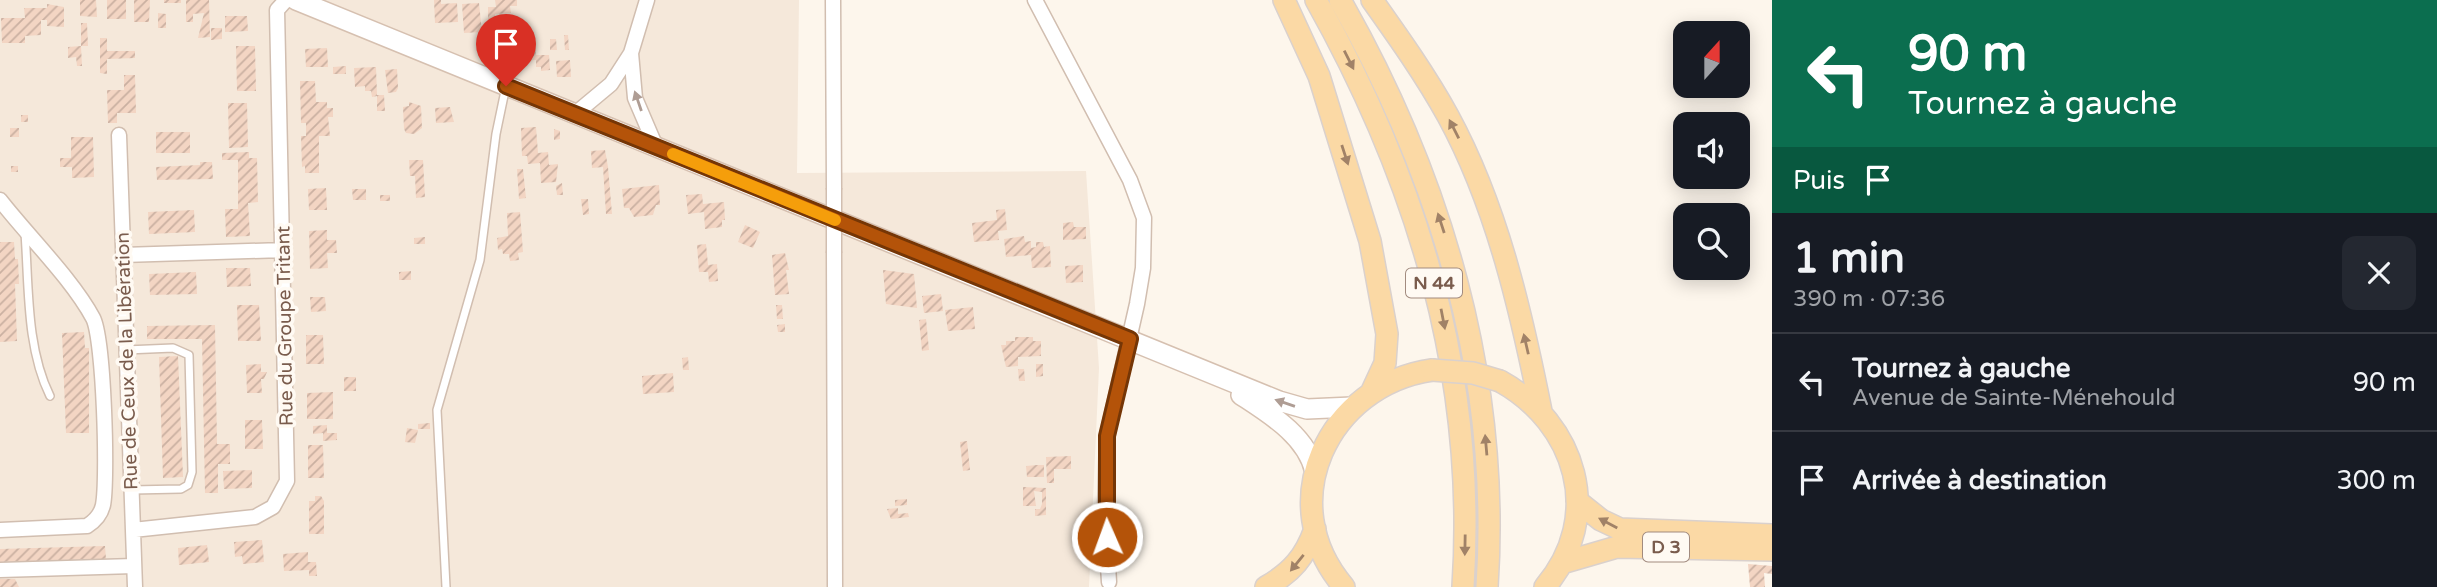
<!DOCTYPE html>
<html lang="fr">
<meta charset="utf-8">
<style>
body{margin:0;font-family:"Varela Round",sans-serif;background:#242831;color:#f1f3f6;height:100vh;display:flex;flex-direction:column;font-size:26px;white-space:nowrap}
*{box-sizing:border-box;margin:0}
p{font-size:23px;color:#9ea1a6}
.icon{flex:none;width:38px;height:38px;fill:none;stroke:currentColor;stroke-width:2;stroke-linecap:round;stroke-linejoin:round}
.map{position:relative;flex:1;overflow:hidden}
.panel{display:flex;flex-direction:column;background:#171b24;width:665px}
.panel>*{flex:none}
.hud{background:#0b6e4f;color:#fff;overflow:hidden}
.needle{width:46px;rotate:21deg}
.tools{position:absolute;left:1673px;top:21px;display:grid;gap:14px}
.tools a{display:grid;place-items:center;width:77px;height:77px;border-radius:14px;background:#171b24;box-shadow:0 4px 18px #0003;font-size:35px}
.pin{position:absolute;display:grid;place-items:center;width:60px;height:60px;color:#fff;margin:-72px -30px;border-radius:50% 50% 50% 0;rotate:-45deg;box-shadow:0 0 7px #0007}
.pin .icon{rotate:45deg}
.me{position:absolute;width:77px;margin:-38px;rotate:358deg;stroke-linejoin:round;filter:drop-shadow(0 0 5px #0008)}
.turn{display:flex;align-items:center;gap:24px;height:147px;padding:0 21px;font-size:32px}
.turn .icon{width:91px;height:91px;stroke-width:2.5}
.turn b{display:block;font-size:49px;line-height:60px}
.then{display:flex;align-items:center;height:66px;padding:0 21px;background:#0003;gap:14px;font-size:26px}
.round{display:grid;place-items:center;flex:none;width:74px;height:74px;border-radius:14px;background:#242831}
.head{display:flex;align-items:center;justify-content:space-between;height:119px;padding:0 21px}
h1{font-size:42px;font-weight:700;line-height:52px}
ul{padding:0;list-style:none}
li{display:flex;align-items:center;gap:21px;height:98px;padding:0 21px;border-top:2px solid #363941}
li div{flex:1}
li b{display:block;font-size:26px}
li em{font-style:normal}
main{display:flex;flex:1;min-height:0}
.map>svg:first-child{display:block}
</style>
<main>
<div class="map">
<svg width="1772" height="587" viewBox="0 0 1772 587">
<defs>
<pattern id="building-hatch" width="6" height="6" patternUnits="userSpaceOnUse" patternTransform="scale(1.75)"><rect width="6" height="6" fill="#f3d5c3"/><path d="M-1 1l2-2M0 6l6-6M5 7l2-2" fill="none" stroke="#cab0a1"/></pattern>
</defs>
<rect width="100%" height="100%" fill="#fdf6ec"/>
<!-- residential -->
<path fill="#f5e8da" d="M0,0H799L797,173L1086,171L1099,368L1089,587H0Z"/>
<!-- building -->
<path fill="url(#building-hatch)" d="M80,0H96L97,17L80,16Z
M107,0H126V19H107Z
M134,0H150L149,22H134Z
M164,0H181V3H164Z
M186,0H209L210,37L198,38L204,13L193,14V22H186Z
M434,0H441V4L457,3L458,22L435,23Z
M495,0H517V6H510L511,13L495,14V20L488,21V7H496Z
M479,3L482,32L464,33L462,4Z
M47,4L64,7V27L47,26V20H41V35L25,36V43H2L1,18H25L24,8H47Z
M158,13L166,14V28H158Z
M225,16H247L248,31L225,32Z
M506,17L508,47H499L497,18Z
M81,23H87L88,46H81L82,66H77L76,57L68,58V47L81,46Z
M211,28H222V39L211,40Z
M564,35H568L569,50H565Z
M100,38H107V51H135V58L107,59V74L100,73Z
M550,39H556L557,50H550Z
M535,40L536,55H549L550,70L541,71V67H536V60L514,61L512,41Z
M236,46H255L256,91H237Z
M327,48L328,67H306L305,49Z
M570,60L571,77H557L556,61Z
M346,66V74H333V67Z
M376,67L377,95H384L385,111H377V96L372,97L371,91H365V86L355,87L354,68Z
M397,69L398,88L396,92L388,93L385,70Z
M124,75H135L136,113H117V123H108L107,90H124Z
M300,81H315L316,102H327V108H333V117H328L330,136H319V173H305V166L302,167L301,136H306V123H301Z
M409,102L421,106L422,128L414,134L406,133L404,129L403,107L409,106Z
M228,103H247L248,147L229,148Z
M450,107L454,122L436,123L435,108Z
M21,115H28V122H21Z
M536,127L538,153L548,152L549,165L558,164L556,182L541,183L540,163L528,164L527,156H522L521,128Z
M10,128H19V137H10Z
M554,129L560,131V139L554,140Z
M156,132H190V153H156Z
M71,137H93L94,177L72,178V167H60V158H71Z
M605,150L608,167L612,214H606L603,167L592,168L591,151Z
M249,152V158H257L258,202L248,203L250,236L226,237L225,209H238V160H222V153Z
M409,160H423L425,197L416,198L415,176H410Z
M200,162H212L213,179L157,180L156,167L200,165Z
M11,166H18V172H11Z
M517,169H523L526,198L519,199Z
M562,183L563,195H557L556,186Z
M659,185L660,205H656L653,215L634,217L629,208H624L622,189Z
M326,188L327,210H309L308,189Z
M352,189H366V200H353Z
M702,194L703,204L724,202L725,220H722V227L705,229L704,212L688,214L686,195Z
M380,195H390V201H380Z
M581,199H588L589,214L583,215Z
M1005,209L1007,230L998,231L999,240L974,242L972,223L997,220L996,210Z
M194,210L195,232L149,234L148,212Z
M520,212L523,252L518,253L519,260L510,261L509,254H503L502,249L498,250L497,238L508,236L507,213Z
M1073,222L1074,227H1086V239L1063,240V223Z
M745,225L760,232L753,248L738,242Z
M327,230V240H336L337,253H327L328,268L310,269L309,231Z
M1024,236L1025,242L1031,241V248L1036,247V242H1043L1044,247L1050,246L1051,267L1032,268L1031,255L1006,257L1004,239Z
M425,237V244H414V238Z
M0,242H14L15,259H18L19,284H15L17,341L0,342Z
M706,244L708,265L717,264L718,281L709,282L708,272H699L697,245Z
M785,253L789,270H786L789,294L775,295L772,255Z
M1083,265V282L1066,283L1065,266Z
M226,268H250L251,286L227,287Z
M883,270L914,274L917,308L886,304Z
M411,271V280H399V272Z
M196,272L197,294L150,295L149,274Z
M941,294L943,311L924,313L922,296Z
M310,297H325L326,311L311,312Z
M237,305H259L261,341H238Z
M776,305H782L783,319H777Z
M973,307L975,329L948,331L945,310Z
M926,319L929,350L922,351L919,320Z
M785,324V332H778L777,325Z
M215,325L217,444H230V464H218V493H205L202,339H147V326Z
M84,332L85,348H89V433H66L62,333Z
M306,335H323L324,364H306Z
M1015,337H1033V341H1041V356L1018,357V366L1006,367L1001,345H1006V341H1015Z
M178,356L183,477L163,478L159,357Z
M688,357L689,370H683L682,358Z
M261,364V372H267L264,379H261L262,393H247L246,365Z
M1036,364H1043V376L1036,377Z
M1018,369H1024L1025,381H1019Z
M673,373L674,392L643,394L642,376Z
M344,377H356V391H344Z
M333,392V419H307V393Z
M245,420H262L263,449H245Z
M430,423V429H418V424Z
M327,425V433H337V440L323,441V433L313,434V426Z
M407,428L418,430L415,443L405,442Z
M967,441L970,470L963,471L960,442Z
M308,445H323L324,478H308Z
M1071,456V469H1054V483H1047L1046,457Z
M1037,465H1044V477H1027L1026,466Z
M252,470V488L224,489L223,471Z
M1023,487L1046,488V515L1035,516V509H1040L1042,504V492L1034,491L1036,506H1023Z
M315,496H321L324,501V534H309V501H315Z
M907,499V505L895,506V500Z
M898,508V514L908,513L909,517L891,519L887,509Z
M262,540L264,562L243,564L242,556L235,557L234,542Z
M207,545L209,562L179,565L178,548Z
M105,546L106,559L0,562V549Z
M308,552V562H316L317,576H309V570L284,571L283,554Z
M1748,564L1772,566V574L1764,573L1765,587H1750Z
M0,579H15L19,587H0Z"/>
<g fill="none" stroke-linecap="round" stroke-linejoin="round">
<!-- service casing -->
<g stroke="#d1beb0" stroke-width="10">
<path id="service" d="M25,233C29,286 26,347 50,396
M126,350L173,348L189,355L192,472L188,485L181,489L132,490
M446,587L437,410L480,260L496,134L506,86"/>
</g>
<!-- minor casing -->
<g stroke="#d1beb0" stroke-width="17">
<path id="minor" d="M833,0L834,188
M1035,0L1130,180L1144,218L1143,268L1137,304L1107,436L1105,515L1109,582
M631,53L635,98L656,147
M575,114L611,84L631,53L647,0
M119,135L135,587
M0,200C28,236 72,279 93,318C104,339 108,480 103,505C101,514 95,521 87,526L0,530
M834,253L835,587
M123,255L283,250
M133,530L255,517L273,507L287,481L277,10L286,0
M0,570L134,566"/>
</g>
<!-- secondary casing -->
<g stroke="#d6c0b0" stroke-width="22">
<path id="secondary" d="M296,0L1279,401L1307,409L1352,407
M1241,395C1270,414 1307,436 1315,472"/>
</g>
<!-- primary casing -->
<g stroke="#dad1cd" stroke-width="24">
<path id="primary" d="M1284,0L1319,76L1370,241L1387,334L1385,363L1372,391
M1316,0C1418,182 1477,376 1463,587
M1340,0C1442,179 1501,380 1487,587
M1372,0C1399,38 1426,76 1448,116C1497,206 1521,311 1541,411
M1500,381C1576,423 1605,516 1545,587
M1577,501L1601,520L1620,529L1772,535
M1562,563L1617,547L1772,550
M1266,587C1292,572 1305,557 1315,529
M1344,587C1272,503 1328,385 1432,370"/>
</g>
<!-- service -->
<use href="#service" stroke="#fff" stroke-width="7"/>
<!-- minor -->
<use href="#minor" stroke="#fff" stroke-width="14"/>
<!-- secondary -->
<use href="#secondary" stroke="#fff" stroke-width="19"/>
<!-- primary -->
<use href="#primary" stroke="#fbd9a5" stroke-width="21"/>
<!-- minor-bridge casing -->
<g stroke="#d1beb0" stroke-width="17" stroke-linecap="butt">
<path id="minor-bridge" d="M834,188V253"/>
</g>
<!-- primary-bridge casing -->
<g stroke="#dad1cd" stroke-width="24" stroke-linecap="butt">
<path id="primary-bridge" d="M1432,370L1473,373L1500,381"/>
</g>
<!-- minor-bridge -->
<use href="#minor-bridge" stroke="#fff" stroke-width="14"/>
<!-- primary-bridge -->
<use href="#primary-bridge" stroke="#fbd9a5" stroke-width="21"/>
</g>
<!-- one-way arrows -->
<defs><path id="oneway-solid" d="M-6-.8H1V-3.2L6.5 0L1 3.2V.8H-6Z" transform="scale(1.75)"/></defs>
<g fill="#a18267">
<use href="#oneway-solid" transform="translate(1349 60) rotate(63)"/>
<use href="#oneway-solid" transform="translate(1454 129) rotate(-117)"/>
<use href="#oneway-solid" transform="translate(1345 155) rotate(72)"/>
<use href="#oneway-solid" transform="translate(1441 223) rotate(-108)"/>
<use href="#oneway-solid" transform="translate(1443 319) rotate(79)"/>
<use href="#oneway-solid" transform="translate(1526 344) rotate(-103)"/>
<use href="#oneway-solid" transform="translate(1486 445) rotate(-95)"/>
<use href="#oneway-solid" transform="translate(1608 523) rotate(-152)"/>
<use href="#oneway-solid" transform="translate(1465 545) rotate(91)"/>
<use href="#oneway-solid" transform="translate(1297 563) rotate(129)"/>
</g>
<g fill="#af9d94">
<use href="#oneway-solid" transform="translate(638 101) rotate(-109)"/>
<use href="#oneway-solid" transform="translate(1285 403) rotate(-161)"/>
</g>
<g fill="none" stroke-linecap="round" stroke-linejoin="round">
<!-- route casing -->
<g stroke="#753606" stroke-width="18">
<path id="route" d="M506,86L1130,339L1107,436V537"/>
</g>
<!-- route -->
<use href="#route" stroke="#b45309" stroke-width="12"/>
<!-- slow -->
<path stroke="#f59e0b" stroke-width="12" d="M673,154L835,220"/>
</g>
<g text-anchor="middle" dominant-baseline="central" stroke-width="7" stroke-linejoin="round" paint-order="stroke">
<!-- shield labels -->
<g fill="#fffaf3" stroke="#a28b7f" stroke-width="2">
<rect x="1406" y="268.5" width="56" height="29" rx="5"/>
<rect x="1643" y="532.5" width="46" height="29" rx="5"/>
</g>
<g font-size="18" font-weight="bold" fill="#7a5c4d">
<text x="1434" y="283">N 44</text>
<text x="1666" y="547">D 3</text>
</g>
<!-- street labels -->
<g font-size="19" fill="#7a5c4d" stroke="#fffaf3">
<text transform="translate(285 326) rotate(-91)">Rue du Groupe Tritant</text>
<text transform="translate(127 361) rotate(-92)">Rue de Ceux de la Libération</text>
</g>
</g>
</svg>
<div class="tools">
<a><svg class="needle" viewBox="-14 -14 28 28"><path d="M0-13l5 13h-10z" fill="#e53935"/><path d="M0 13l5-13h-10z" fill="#9ea1a6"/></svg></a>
<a><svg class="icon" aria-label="sound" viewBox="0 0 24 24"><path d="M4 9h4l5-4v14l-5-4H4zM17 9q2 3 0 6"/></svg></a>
<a><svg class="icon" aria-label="search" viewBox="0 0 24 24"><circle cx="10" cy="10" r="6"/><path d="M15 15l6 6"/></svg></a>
</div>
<div class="pin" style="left:506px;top:86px;background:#d93025"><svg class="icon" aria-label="arrive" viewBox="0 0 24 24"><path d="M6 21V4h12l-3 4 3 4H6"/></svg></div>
<svg class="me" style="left:1107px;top:537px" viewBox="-20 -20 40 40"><circle r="17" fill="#b45309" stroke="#fff" stroke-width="3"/><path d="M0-11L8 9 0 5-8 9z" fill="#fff"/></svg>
</div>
<section class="panel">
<div class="hud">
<div class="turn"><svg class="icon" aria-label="left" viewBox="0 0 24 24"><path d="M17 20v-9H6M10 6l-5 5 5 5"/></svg><div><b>90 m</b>Tournez à gauche</div></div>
<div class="then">Puis<svg class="icon" aria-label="arrive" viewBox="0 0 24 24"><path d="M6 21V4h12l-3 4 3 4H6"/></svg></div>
</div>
<div class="head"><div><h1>1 min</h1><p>390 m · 07:36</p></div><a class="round"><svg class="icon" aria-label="close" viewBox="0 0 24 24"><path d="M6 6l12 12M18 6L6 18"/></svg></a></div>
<ul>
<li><svg class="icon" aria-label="left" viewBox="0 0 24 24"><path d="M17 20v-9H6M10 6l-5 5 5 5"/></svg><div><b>Tournez à gauche</b><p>Avenue de Sainte-Ménehould</p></div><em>90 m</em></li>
<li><svg class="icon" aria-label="arrive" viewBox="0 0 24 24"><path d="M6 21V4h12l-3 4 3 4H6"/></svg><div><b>Arrivée à destination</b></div><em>300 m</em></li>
</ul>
</section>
</main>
